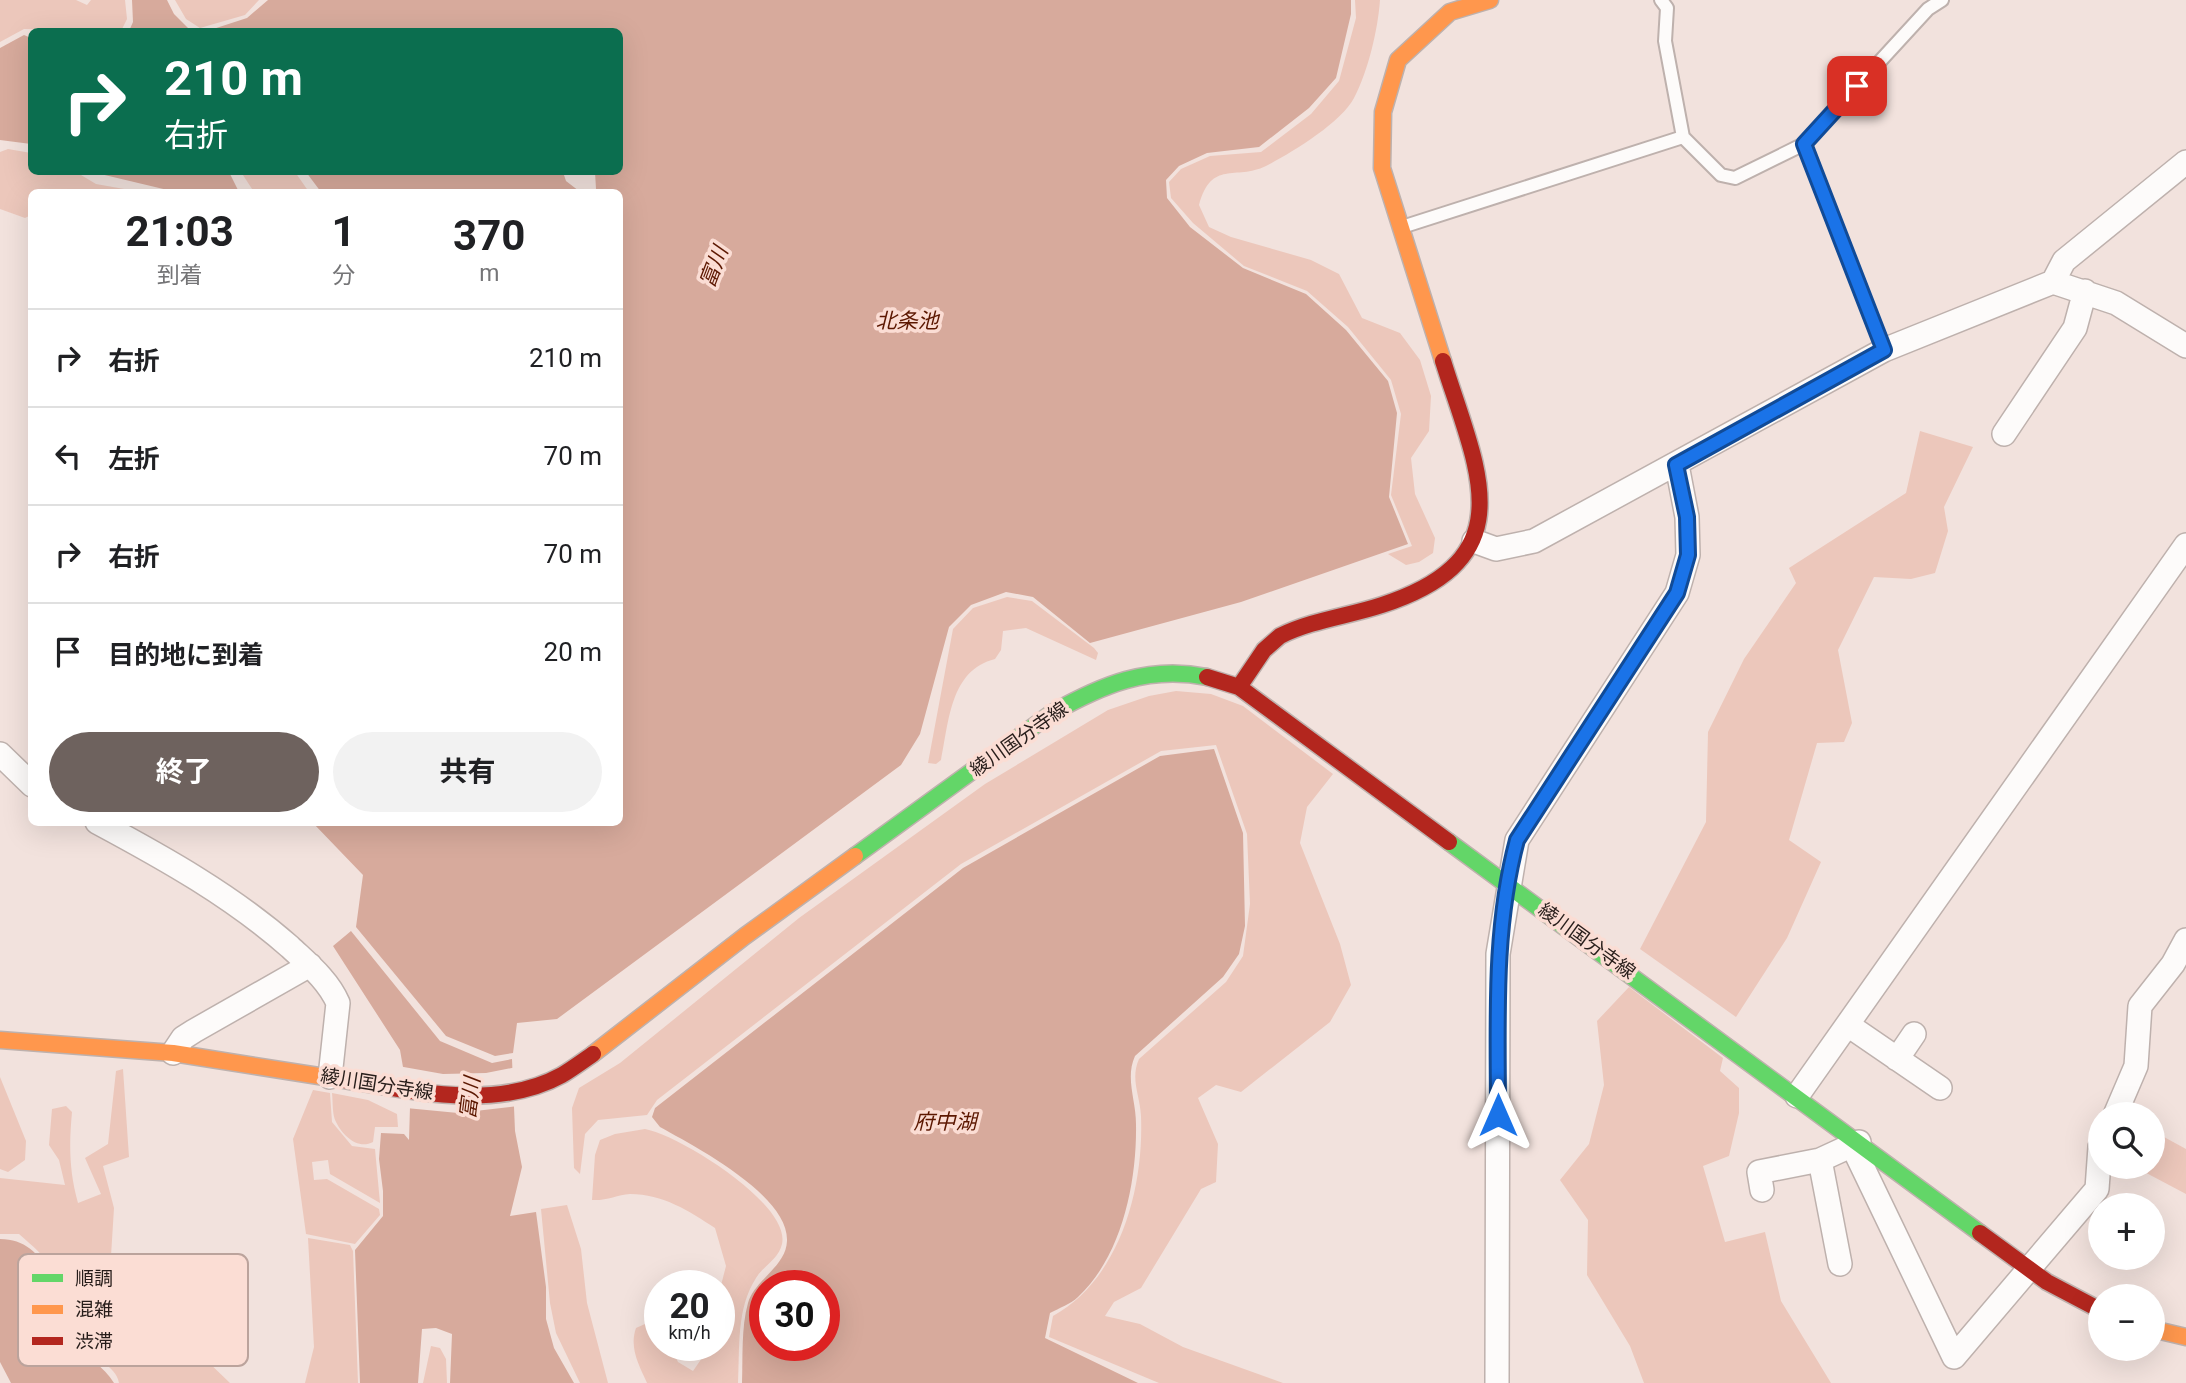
<!DOCTYPE html>
<html lang="ja">
<meta charset="utf-8">
<style>
body{margin:0;font-family:Roboto,"Noto Sans JP",sans-serif;background:#f2f2f2;color:#202124;height:100vh;display:flex;flex-direction:column;font-size:26px;white-space:nowrap}
*{box-sizing:border-box;margin:0}
p{font-size:23px;color:#757577}
.icon{flex:none;width:38px;height:38px;fill:none;stroke:currentColor;stroke-width:2;stroke-linecap:round;stroke-linejoin:round}
.map{position:relative;flex:1;overflow:hidden}
.sheet{position:absolute;left:28px;top:189px;width:595px;height:637px;display:flex;flex-direction:column;background:#fff;border-radius:10px;box-shadow:0 7px 28px #0002}
.sheet>*{flex:none}
.banner{position:absolute;left:28px;top:28px;width:595px;height:147px;border-radius:10px;box-shadow:0 7px 28px #0002;background:#0b6e4f;color:#fff;overflow:hidden}
.controls{position:absolute;left:2088px;top:1102px;display:grid;gap:14px}
.controls a{display:grid;place-items:center;width:77px;height:77px;border-radius:50%;background:#fff;box-shadow:0 7px 28px #0002;font-size:35px}
.speed{position:absolute;left:644px;top:1270px;display:flex;gap:14px;font-size:35px;font-weight:700;text-align:center}
.speed>*{display:grid;place-content:center;width:91px;height:91px;border-radius:50%;background:#fff;box-shadow:0 7px 28px #0002;line-height:1}
.speed small{font-size:18px;font-weight:400}
.speed .limit{border:10px solid #d22;background:#fff;color:#111}
.pin{position:absolute;display:grid;place-items:center;width:60px;height:60px;color:#fff;margin:-30px;border-radius:14px;box-shadow:0 4px 10px #0006}
.me{position:absolute;width:77px;margin:-38px;rotate:0deg;stroke-linejoin:round;filter:drop-shadow(0 0 5px #0008)}
.turn{display:flex;align-items:center;gap:24px;height:147px;padding:0 21px;font-size:32px}
.turn .icon{width:91px;height:91px;stroke-width:2.5}
.turn b{display:block;font-size:49px;line-height:60px}
.eta{display:flex;justify-content:space-evenly;align-items:center;height:119px;text-align:center}
.eta b{font-size:42px;font-weight:700;line-height:49px}
.primary-button{display:flex;gap:14px;margin-top:auto;padding:14px 21px}
.primary-button a{flex:1;height:80px;border-radius:42px;background:#6e625e;color:#fff;font-size:28px;font-weight:700;line-height:80px;text-align:center}
.primary-button a+a{background:#f2f2f2;color:#202124}
ul{padding:0;list-style:none}
li{display:flex;align-items:center;gap:21px;height:98px;padding:0 21px;border-top:2px solid #e0e0e0}
li div{flex:1}
li b{display:block;font-size:26px}
li em{font-style:normal}
.map>svg:first-child{display:block}
</style>
<div class="map">
<svg width="2186" height="1383" viewBox="0 0 2186 1383">
<rect width="100%" height="100%" fill="#f2e2dd"/>
<!-- green -->
<path fill="#ecc7bb" d="M0,0H76L87,5L91,0H125L127,19L121,31L24,29L0,42Z
M175,0H259L245,15L200,28L186,19Z
M1355,0H1380C1378,29 1368,72 1354,98C1341,123 1291,153 1266,166C1235,181 1212,159 1199,205L1209,227L1231,237L1311,260L1339,274L1362,318L1400,333L1420,360L1431,396L1429,431L1411,458L1415,494L1435,538L1433,553L1419,562L1406,565L1388,554L1412,546L1391,495L1401,414L1391,380L1348,327L1307,291L1244,266L1193,223L1171,198L1169,182L1181,169L1210,156L1261,152L1311,114L1339,81L1356,18Z
M8,149L31,153L32,172H76L96,184L141,192H32L31,215L25,218L0,209V152Z
M241,172H295L309,192H254Z
M1920,431L1973,447L1944,507L1948,531L1935,573L1911,579L1874,577L1838,650L1852,723L1844,742L1817,743L1789,840L1821,862L1787,938L1736,1017L1640,949L1706,822L1708,732L1744,659L1796,583L1789,568L1906,493Z
M1007,597L1032,601L1094,648L1098,653L1096,660L1026,628L1003,631L1001,650L995,659C950,670 949,722 941,760L936,764L928,763L953,629L973,608Z
M1176,691L1211,694L1243,706L1333,774L1307,807L1300,843L1340,944L1351,985L1330,1022L1241,1092L1216,1085L1198,1098L1218,1144L1216,1182L1201,1189L1141,1288L1114,1302L1105,1316L1140,1324L1183,1347L1283,1383H1159L1049,1337L1053,1316C1120,1279 1144,1189 1141,1116C1140,1095 1130,1079 1139,1059L1226,982L1243,956L1250,904L1247,834L1216,745L1161,751L961,864L657,1100L647,1115L598,1120L585,1134L580,1174L574,1168L572,1108L579,1088L620,1063L799,918L985,784L1108,710L1149,696Z
M1629,987L1723,1058L1720,1071L1739,1088V1113L1729,1156L1703,1166L1725,1242L1765,1232L1781,1301L1831,1383H1644L1630,1346L1587,1275L1588,1220L1560,1180L1589,1144L1604,1085L1597,1021Z
M123,1069L129,1157L103,1166L114,1208L111,1256L123,1310L141,1322L170,1367L205,1359L230,1383H119C116,1364 91,1360 83,1345C72,1326 69,1304 61,1283C53,1263 35,1248 19,1234H0V1178L65,1185L59,1160L49,1145L52,1109L66,1106L72,1112C69,1144 69,1171 78,1203L101,1194L85,1158L108,1144L116,1071Z
M0,1077L26,1141L25,1160L8,1172L0,1169Z
M313,1090L330,1093L332,1122L352,1146L375,1149L380,1203L330,1174L328,1160L312,1162L314,1180L327,1179L379,1209L380,1215L355,1244L306,1234L293,1139Z
M332,1093L368,1100L397,1114L398,1127H375L373,1142C358,1150 343,1136 336,1122C332,1115 333,1102 332,1093Z
M645,1129C679,1135 791,1204 782,1244C779,1259 763,1266 756,1278C736,1309 740,1348 738,1383H647C639,1365 629,1348 636,1328L645,1324L660,1331V1346H670L678,1362L693,1371L702,1358L705,1346H719V1293L726,1266L715,1228C689,1211 663,1194 630,1194C617,1195 606,1201 592,1200L595,1155L600,1140L615,1134Z
M2153,1131L2186,1149V1194L2135,1167H2152Z
M567,1205L581,1249L587,1303L608,1383H580L556,1333L550,1303L541,1209Z
M308,1238L350,1245L353,1251L358,1383H305L314,1347Z
M431,1346L440,1348L446,1359L447,1383H423Z"/>
<!-- water -->
<path fill="#d7aa9c" fill-rule="evenodd" d="M132,0H167L174,14L191,31H129L133,22Z
M268,0H1351V14L1336,78L1309,108L1259,147L1207,153L1179,166L1166,180L1167,198L1190,227L1243,268L1306,294L1346,330L1388,381L1397,413L1389,497L1408,544L1241,602L1090,643L1033,597L1006,592L971,605L949,627L920,734L901,765L557,1019L517,1023L513,1053L495,1056L446,1036L356,927L363,875L313,823L620,822V192H321L306,172H563L566,181L579,191L596,189L595,172H620V32L207,31L247,18Z
M24,35L31,38V144L0,140V48Z
M92,172H229L239,192H176Z
M1214,749L1243,833L1245,926L1239,954L1223,977L1135,1056C1125,1078 1136,1100 1136,1124C1137,1182 1122,1256 1078,1297C1071,1304 1059,1308 1050,1313L1045,1338L1138,1383H742C743,1358 741,1328 748,1303C755,1279 786,1267 787,1241C789,1195 694,1146 660,1127L652,1117L655,1108L963,868L1160,756ZM824,1286V1346H765V1286Z
M351,931L440,1041L492,1063L512,1059L515,1131L522,1167L510,1216L536,1212L546,1287V1319L554,1348L574,1383H450L452,1334L436,1328L422,1329L418,1383H360L355,1250L383,1216V1191L379,1159L381,1133L404,1134L409,1140L410,1107L400,1050L333,946Z
M0,1239C54,1239 56,1307 75,1340C85,1357 104,1366 114,1383H11L0,1362Z"/>
<!-- pier -->
<path fill="#f2e2dd" d="M398,1066L443,1074L486,1073L517,1067L518,1106L458,1113L406,1108Z"/>
<g fill="none" stroke-linecap="round" stroke-linejoin="round">
<!-- lane casing -->
<g stroke="#beb1ad" stroke-width="16">
<path id="lane" d="M1661,0L1667,8L1665,41L1683,137
M1402,227L1683,137L1721,175L1735,178L1804,144
M1884,350L1804,144L1928,9L1942,0"/>
</g>
<!-- street casing -->
<g stroke="#beb1ad" stroke-width="26">
<path id="street" d="M2053,282L2064,261L2186,162
M2004,434L2075,328L2085,291
M1474,541L1496,549L1534,541L1884,350L2053,282L2116,303L2186,346
M0,754L32,785
M97,822C166,859 232,896 290,947C308,964 328,980 338,1003L330,1077
M1848,1025L1940,1088
M173,1053L183,1038L194,1031L310,965
M1897,1059L1914,1034
M1797,1096L2186,545
M2115,1115L2136,1066L2140,1006L2173,964L2186,940
M1852,1145L1954,1357L2097,1189L2100,1147
M1820,1160L1840,1264
M1762,1190L1759,1172L1820,1160L1859,1142
M1497,1383L1498,954L1517,840L1677,593L1688,555L1687,517L1677,465"/>
</g>
<!-- fast casing -->
<g stroke="#beb1ad" stroke-width="19">
<path id="fast" d="M1449,842L1980,1233
M855,856L1052,713C1102,685 1148,665 1207,677"/>
</g>
<!-- slow casing -->
<g stroke="#beb1ad" stroke-width="19">
<path id="slow" d="M1443,361L1382,168L1383,112L1398,60L1450,12L1490,0
M0,1040L173,1053L338,1079
M593,1054L745,936L855,856
M2152,1329L2186,1337"/>
</g>
<!-- jam casing -->
<g stroke="#beb1ad" stroke-width="19">
<path id="jam" d="M1207,677L1239,687L1449,842
M1239,687L1264,650L1280,636C1312,620 1349,616 1382,605C1527,558 1477,470 1443,361
M338,1079C409,1090 495,1112 562,1075C572,1069 583,1061 593,1054
M1980,1233L2047,1282L2100,1310"/>
</g>
<!-- lane -->
<use href="#lane" stroke="#fdfbfa" stroke-width="12"/>
<!-- street -->
<use href="#street" stroke="#fdfbfa" stroke-width="23"/>
<!-- fast -->
<use href="#fast" stroke="#63d668" stroke-width="16"/>
<!-- slow -->
<use href="#slow" stroke="#ff974d" stroke-width="16"/>
<!-- jam -->
<use href="#jam" stroke="#b3261e" stroke-width="16"/>
</g>
<g fill="none" stroke-linecap="round" stroke-linejoin="round">
<!-- route casing -->
<g stroke="#114b97" stroke-width="18">
<path id="route" d="M1498,1115C1498,1023 1493,929 1517,840L1677,593L1688,555L1687,517L1676,465L1884,350L1804,144L1857,86"/>
</g>
<!-- route -->
<use href="#route" stroke="#1a73e8" stroke-width="12"/>
</g>
<g text-anchor="middle" dominant-baseline="central" stroke-width="7" stroke-linejoin="round" paint-order="stroke">
<!-- street labels -->
<g font-size="19" fill="#271d1a" stroke="#fbddd4">
<text transform="translate(1019 739) rotate(-35)">綾川国分寺線</text>
<text transform="translate(1587 941) rotate(36)">綾川国分寺線</text>
<text transform="translate(377 1084) rotate(9)">綾川国分寺線</text>
</g>
<!-- water labels -->
<g font-size="21" font-style="italic" fill="#5c1700" stroke="#fbddd4">
<text transform="translate(714 267) rotate(-69)">富川</text>
<text x="907" y="321">北条池</text>
<text transform="translate(470 1098) rotate(-83)">富川</text>
<text x="945" y="1122">府中湖</text>
</g>
</g>
<!-- legend -->
<rect x="18" y="1254" width="230" height="112" rx="10" fill="#fbddd4" stroke="#bba39c" stroke-width="2"/>
<rect x="32" y="1274" width="31" height="8" fill="#63d668"/>
<rect x="32" y="1305" width="31" height="9" fill="#ff974d"/>
<rect x="32" y="1337" width="31" height="8" fill="#b3261e"/>
<g font-size="19" fill="#271d1a">
<text x="75" y="1285">順調</text>
<text x="75" y="1316">混雑</text>
<text x="75" y="1348">渋滞</text>
</g>
</svg>
<div class="controls">
<a><svg class="icon" aria-label="search" viewBox="0 0 24 24"><circle cx="10" cy="10" r="6"/><path d="M15 15l6 6"/></svg></a>
<a>+</a>
<a>−</a>
</div>
<div class="speed"><div>20<small>km/h</small></div><div class="limit">30</div></div>
<div class="pin" style="left:1857px;top:86px;background:#d93025"><svg class="icon" aria-label="arrive" viewBox="0 0 24 24"><path d="M6 21V4h12l-3 4 3 4H6"/></svg></div>
<svg class="me" style="left:1498px;top:1115px" viewBox="-20 -20 40 40"><path d="M0-17L14 15 0 8-14 15z" fill="#1a73e8" stroke="#fff" stroke-width="4"/></svg>
<div class="banner">
<div class="turn"><svg class="icon" aria-label="right" viewBox="0 0 24 24"><path d="M7 20v-9h11M14 6l5 5-5 5"/></svg><div><b>210 m</b>右折</div></div>
</div>
<section class="sheet">
<div class="eta">
<div><b>21:03</b><p>到着</p></div>
<div><b>1</b><p>分</p></div>
<div><b>370</b><p>m</p></div>
</div>
<ul>
<li><svg class="icon" aria-label="right" viewBox="0 0 24 24"><path d="M7 20v-9h11M14 6l5 5-5 5"/></svg><div><b>右折</b></div><em>210 m</em></li>
<li><svg class="icon" aria-label="left" viewBox="0 0 24 24"><path d="M17 20v-9H6M10 6l-5 5 5 5"/></svg><div><b>左折</b></div><em>70 m</em></li>
<li><svg class="icon" aria-label="right" viewBox="0 0 24 24"><path d="M7 20v-9h11M14 6l5 5-5 5"/></svg><div><b>右折</b></div><em>70 m</em></li>
<li><svg class="icon" aria-label="arrive" viewBox="0 0 24 24"><path d="M6 21V4h12l-3 4 3 4H6"/></svg><div><b>目的地に到着</b></div><em>20 m</em></li>
</ul>
<div class="primary-button"><a>終了</a><a>共有</a></div>
</section>
</div>
